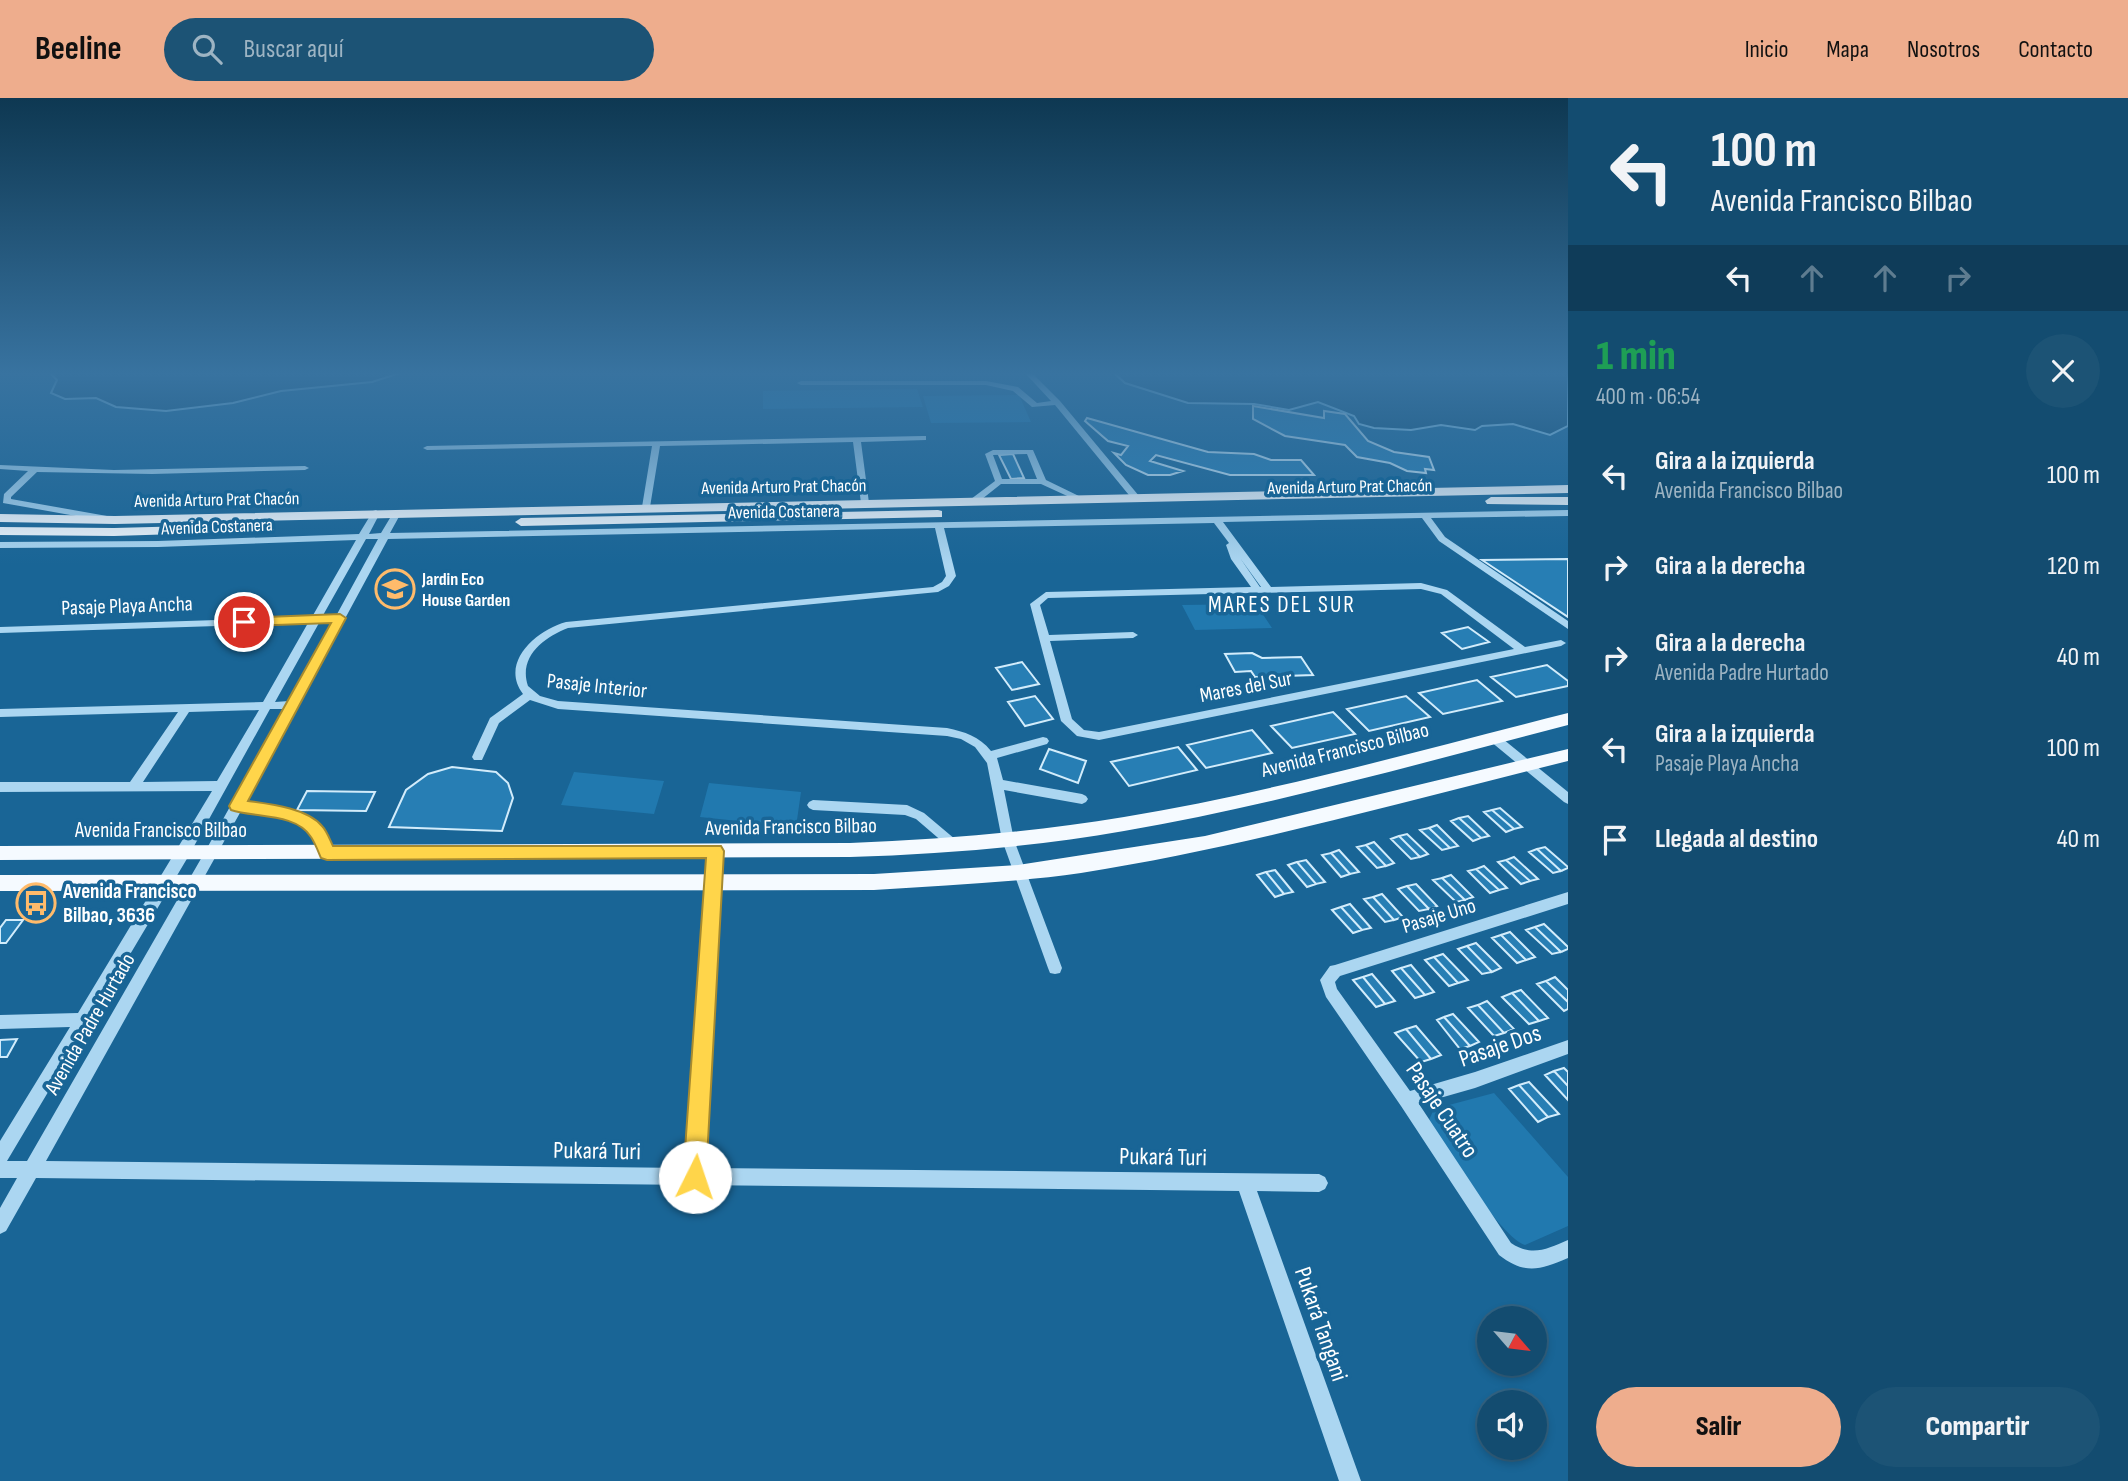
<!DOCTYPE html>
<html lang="es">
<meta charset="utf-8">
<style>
body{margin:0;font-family:"Sofia Sans Condensed",sans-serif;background:#1c5375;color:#f1f3f6;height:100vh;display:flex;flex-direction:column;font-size:26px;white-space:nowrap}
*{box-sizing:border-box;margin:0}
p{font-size:23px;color:#9db4c3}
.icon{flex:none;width:38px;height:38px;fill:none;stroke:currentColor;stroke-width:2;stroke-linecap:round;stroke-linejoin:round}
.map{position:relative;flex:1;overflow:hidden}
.drawer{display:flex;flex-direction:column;background:#134c70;width:560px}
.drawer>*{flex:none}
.hud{background:#134c70;color:#f1f3f6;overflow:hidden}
.needle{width:46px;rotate:118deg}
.buttons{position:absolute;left:1477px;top:1208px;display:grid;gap:14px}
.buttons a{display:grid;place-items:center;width:70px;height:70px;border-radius:50%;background:#134c70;box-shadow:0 4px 10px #0003,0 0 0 2px #326383;font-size:35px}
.pin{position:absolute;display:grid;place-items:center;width:60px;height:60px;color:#fff;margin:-30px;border:4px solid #fff;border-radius:50%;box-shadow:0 2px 7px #0007}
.me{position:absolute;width:77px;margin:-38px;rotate:4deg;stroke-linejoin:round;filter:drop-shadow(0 0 5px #0008)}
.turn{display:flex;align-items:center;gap:24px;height:147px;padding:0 28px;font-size:32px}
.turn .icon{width:91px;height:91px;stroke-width:2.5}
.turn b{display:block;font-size:49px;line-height:60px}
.lanes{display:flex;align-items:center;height:66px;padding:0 28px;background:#0003;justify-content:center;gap:35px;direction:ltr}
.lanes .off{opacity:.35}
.round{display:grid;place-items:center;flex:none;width:74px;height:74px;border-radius:37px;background:#1c5375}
.summary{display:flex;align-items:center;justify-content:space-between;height:119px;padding:0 28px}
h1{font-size:42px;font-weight:800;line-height:52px;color:#1e9e55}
.primary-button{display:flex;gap:14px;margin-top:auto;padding:14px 28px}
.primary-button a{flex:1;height:80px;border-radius:42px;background:#eead8d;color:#111;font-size:28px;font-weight:800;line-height:80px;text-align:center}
.primary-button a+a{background:#1c5375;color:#f1f3f6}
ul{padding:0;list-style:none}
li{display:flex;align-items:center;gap:21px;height:91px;padding:0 28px}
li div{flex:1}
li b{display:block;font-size:26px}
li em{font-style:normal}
header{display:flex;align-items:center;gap:42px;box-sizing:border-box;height:98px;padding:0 35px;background:#eead8d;color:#111}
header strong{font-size:33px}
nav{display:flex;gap:38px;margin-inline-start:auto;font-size:24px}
.search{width:490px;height:63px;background:#1c5375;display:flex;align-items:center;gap:18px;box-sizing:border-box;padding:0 24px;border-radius:38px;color:#9db4c3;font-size:26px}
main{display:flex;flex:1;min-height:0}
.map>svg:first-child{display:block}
</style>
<header>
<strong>Beeline</strong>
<div class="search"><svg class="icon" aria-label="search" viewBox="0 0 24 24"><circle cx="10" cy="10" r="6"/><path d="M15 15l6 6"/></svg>Buscar aquí</div>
<nav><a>Inicio</a><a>Mapa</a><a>Nosotros</a><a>Contacto</a></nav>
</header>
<main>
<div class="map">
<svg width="1568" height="1383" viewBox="0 0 1568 1383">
<rect width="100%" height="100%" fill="#196596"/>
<!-- green -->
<path fill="#2179af" d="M917,291L923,309L763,311V293Z
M1019,297L1031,324L931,325L923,298Z
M1256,506L1272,530L1195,532L1182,507Z
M574,674L664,683L654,716L561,707Z
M709,685L801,694L796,729L700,719Z
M1494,995L1568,1079V1128L1525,1147C1500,1138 1450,1056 1432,1031L1429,1022L1434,1011Z"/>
<!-- water -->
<path fill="#104c73" stroke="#9ed4f3" stroke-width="2" d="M52,274H403L372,284L281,293L233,305L166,313L116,309L96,300L65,301L51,295L57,282L51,276Z
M1113,274H1568V328L1550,337L1513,326L1482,328L1475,332L1441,327L1411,332L1374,330L1359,326L1354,318L1318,304L1289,312L1254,306L1188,305L1125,285Z"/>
<!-- building -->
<path fill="#277eb4" stroke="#d2ecfb" stroke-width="2" d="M1253,308L1324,320V313L1345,316L1368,343L1394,354L1429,359L1434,372L1425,371L1426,375L1407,373L1390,365L1357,359L1345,347L1285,338L1253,321Z
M1087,320L1208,354L1254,356L1271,362H1301L1314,377H1230L1156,357L1150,363L1183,373L1170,377H1148L1126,367L1114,355L1121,357L1128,348L1108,343L1085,323Z
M1013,356L1024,380L1011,381L999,357Z
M1568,461V519L1482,462Z
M1468,529L1489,544L1462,551L1442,535Z
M1252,555L1262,560L1301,559L1313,577L1255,579L1251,573L1235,574L1225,556Z
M1022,564L1039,586L1012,592L996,570Z
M1547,567L1568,583V588L1516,599L1491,579Z
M1477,582L1502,603L1443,616L1419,595Z
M1035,598L1053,621L1025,628L1008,604Z
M1406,598L1430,619L1369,633L1347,611Z
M1333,614L1355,636L1292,650L1271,628Z
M1252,632L1272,655L1206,670L1187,647Z
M1178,649L1197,672L1129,688L1111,664Z
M1049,651L1086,663L1078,685L1040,671Z
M452,669L496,674L508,685L513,700L502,733L389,729L406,692L428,676Z
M307,693L375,694L366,713L297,712Z
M1500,710L1522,729L1514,731L1492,712Z
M1492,712L1514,731L1506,734L1484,714Z
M1468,718L1489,738L1481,740L1459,720Z
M1459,720L1481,740L1473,743L1451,723Z
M1437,727L1458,748L1450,750L1429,730Z
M1429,730L1450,750L1442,752L1420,732Z
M1407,736L1428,756L1420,759L1399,738Z
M1399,738L1420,759L1411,761L1391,741Z
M1374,744L1394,765L1386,768L1366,747Z
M1366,747L1386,768L1377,770L1357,749Z
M1545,749L1568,769V770L1561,773L1537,751Z
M1537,751L1561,773L1553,775L1529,754Z
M1339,752L1359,774L1350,776L1331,755Z
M1331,755L1350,776L1341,779L1322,757Z
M1514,759L1538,781L1530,783L1506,762Z
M1306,762L1325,784L1316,786L1297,764Z
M1506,762L1530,783L1521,786L1498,764Z
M1297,764L1316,786L1307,789L1288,767Z
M1484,768L1507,790L1499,792L1476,771Z
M1476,771L1499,792L1490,795L1468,773Z
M1275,772L1293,794L1284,796L1266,774Z
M1266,774L1284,796L1275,799L1257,777Z
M1451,777L1473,799L1465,802L1442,780Z
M1442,780L1465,802L1456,804L1433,782Z
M1416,786L1437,808L1429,811L1407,788Z
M1407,788L1429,811L1419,813L1398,791Z
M1382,796L1403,819L1394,822L1373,799Z
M1373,799L1394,822L1385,824L1364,801Z
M1350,806L1371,830L1362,832L1341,809Z
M1341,809L1362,832L1353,835L1332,812Z
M6,822H23L6,845H0V830Z
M1544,826L1568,849V851L1561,854L1535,829Z
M1535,829L1561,854L1552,856L1526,832Z
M1510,834L1535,859L1526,862L1501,837Z
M1501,837L1526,862L1517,865L1492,840Z
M1476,845L1501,870L1492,874L1467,848Z
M1467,848L1492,874L1482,876L1458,851Z
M1443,856L1468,882L1458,885L1434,859Z
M1434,859L1458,885L1449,888L1425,862Z
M1411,867L1434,894L1425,897L1401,870Z
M1401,870L1425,897L1415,900L1392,873Z
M1372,876L1395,903L1385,906L1363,879Z
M1363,879L1385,906L1376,909L1353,882Z
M1555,879L1568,892V904L1546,883Z
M1546,883L1568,904V911L1564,913L1537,886Z
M1521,892L1548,920L1539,923L1512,895Z
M1512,895L1539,923L1529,926L1502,899Z
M1487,903L1514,931L1504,935L1478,907Z
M1478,907L1504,935L1494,938L1468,910Z
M1453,916L1479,944L1470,948L1444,919Z
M1444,919L1470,948L1460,951L1437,922Z
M1416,928L1441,957L1431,961L1406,931Z
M1406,931L1431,961L1421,964L1395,935Z
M17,941L7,959H0V942Z
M1564,970L1568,974V988L1554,973Z
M1554,973L1568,988V1002L1545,977Z
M1529,984L1559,1016L1548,1019L1519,987Z
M1519,987L1548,1019L1538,1024L1509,991Z"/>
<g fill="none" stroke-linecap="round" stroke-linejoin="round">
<!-- minor -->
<path fill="#abd6f1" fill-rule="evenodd" d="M1024,274H1031L1060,303L1139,398V402H1133L1055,307L1032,309L1013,293L986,287H801L797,285L801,283H986L1018,289L1037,305L1051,303Z
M923,338H926V342L861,344L869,405L865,408L861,405L853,344L660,348L650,409L646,412L642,409L652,348L427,352L423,350L427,348Z
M993,352H1033L1046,382L1083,400L1076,402L1041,386H1001L977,405H971V401L995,383L985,356ZM1027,356L1037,381H1002L993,357Z
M0,367L114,372L305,368L309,370L305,372L152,376L37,374L11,399V401L107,418L108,420L104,423L3,405L4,396L28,373L0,371Z
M376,412L380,415L369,436L381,435L393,415L397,412L401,415L390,435L1568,412V418L1431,420L1445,439L1568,523V531L1439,443L1422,420L1223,424L1271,489L1421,485L1447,492L1525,549L1561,542L1566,545L1561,548L1099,642L1077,638L1061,623L1030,506L1046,494L1251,489L1231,461L1226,447L1229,445L1214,425L944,430L956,478L949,488L938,494L568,530C544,539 518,559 528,588L540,598L558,603L947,630C965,634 979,638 991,653L1043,639L1047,640L1049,643L1047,646L997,660L1003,682L1082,696L1086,698L1088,701L1086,704L1082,706L1004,692L1014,742L1062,870L1060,875L1055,876L1050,875L1048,870L1002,742L987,665L975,649L961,641L947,638L558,611L530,602L499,625L482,662H474L472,659L490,620L523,596C499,564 537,532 566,524L933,489L942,484L946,478L935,430L388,441L246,704C289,709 316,711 334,755L332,759H322C319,752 317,744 313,738C297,716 265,716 241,713L46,1063L687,1070L708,753L710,749H720L722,753L704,1070L1319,1076L1325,1079L1328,1085L1325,1091L1319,1094L1257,1093L1361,1383H1339L1239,1093L36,1080L6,1133L0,1136V1110L17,1080H0V1043L70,929L0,931V917L78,915L212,693L0,694V684H130L178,614L0,619V611L263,604L308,525L0,535V529L312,519L356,442L158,449L0,450V444L158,443L359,436L373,413ZM366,441H378L336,518L322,519ZM1240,460L1261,489H1260ZM1421,491L1441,496L1514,551L1099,634L1084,632L1072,621L1050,543L1133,540L1138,537L1133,534L1049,537L1040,507L1048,500ZM332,524L289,603L275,604L319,525ZM270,611H284L206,752L27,1063H7L188,759ZM259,612L217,683L143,684L189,614Z
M1494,636L1498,637L1568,694V706L1564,704L1490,643L1488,640L1490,637Z
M813,702L907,707L924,715L962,747L961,751H951L916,721L905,717L813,712L809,710L807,707L809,704Z
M1568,794V806L1340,878L1335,884L1337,891L1410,993L1475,974L1568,942V956L1475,990L1419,1006L1511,1145C1532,1159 1547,1151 1568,1142V1160C1540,1172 1525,1177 1499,1157L1401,1008L1326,899L1320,882L1330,868L1335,867Z"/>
<!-- major -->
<path fill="#f5faff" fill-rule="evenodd" d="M1568,387V395L115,426L0,424V416L115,418Z
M1491,399H1568V407L1487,406L1485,403Z
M938,412L942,413V419L521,428L515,424L521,420Z
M269,426L275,430L273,433L114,438L0,437V429L114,430Z
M1568,615V627C1421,665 1274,707 1124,733C1034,749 942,756 850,759L0,762V748L850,745C942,741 1034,734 1124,719C1274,694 1421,652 1568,615Z
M1568,651V663C1407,703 1245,749 1081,775C1012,785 943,787 874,792L0,793V777L874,776L1018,767L1205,738Z"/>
</g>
<!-- sky -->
<linearGradient id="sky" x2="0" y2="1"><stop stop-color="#0e3852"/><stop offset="0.59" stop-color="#3873a0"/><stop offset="1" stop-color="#3873a0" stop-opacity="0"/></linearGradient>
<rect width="1568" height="467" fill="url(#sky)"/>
<!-- route -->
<path fill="#ffd54a" stroke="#a68a30" stroke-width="2" d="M340,516L346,520L248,703C270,706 307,710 322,728C327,733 330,742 333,748H721L724,753L706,1079L702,1087L695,1090L687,1087L683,1079L706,760L327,762L321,760C318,753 315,745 311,739C296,715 255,720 231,712L229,708L331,525L244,528L238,524L244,520Z"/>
<!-- icons -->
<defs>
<g id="school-ring" transform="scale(2.0125)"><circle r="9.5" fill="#196596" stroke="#ffbb6b" stroke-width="1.5"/><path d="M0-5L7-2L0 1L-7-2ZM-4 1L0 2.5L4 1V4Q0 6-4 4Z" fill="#ffbb6b"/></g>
<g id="bus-ring" transform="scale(2.0125)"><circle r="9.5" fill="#196596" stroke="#ffbb6b" stroke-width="1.5"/><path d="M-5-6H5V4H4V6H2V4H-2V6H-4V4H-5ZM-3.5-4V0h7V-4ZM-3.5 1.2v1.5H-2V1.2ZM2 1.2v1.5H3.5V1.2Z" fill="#ffbb6b"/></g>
</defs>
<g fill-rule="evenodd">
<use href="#school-ring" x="395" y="491"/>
<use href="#bus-ring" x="36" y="805"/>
</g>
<g text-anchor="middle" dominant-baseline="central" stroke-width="7" stroke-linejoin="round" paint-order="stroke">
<!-- far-street labels -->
<g font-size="18" fill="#fff" stroke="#196596">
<text transform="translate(784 389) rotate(-1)">Avenida Arturo Prat Chacón</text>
<text transform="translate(1350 389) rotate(-1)">Avenida Arturo Prat Chacón</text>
<text transform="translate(217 402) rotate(-1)">Avenida Arturo Prat Chacón</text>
<text transform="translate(784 414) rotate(-1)">Avenida Costanera</text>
<text transform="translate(217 429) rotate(-2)">Avenida Costanera</text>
</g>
<!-- far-poi labels -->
<g font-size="18" font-weight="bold" fill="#fff" stroke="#196596" text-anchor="start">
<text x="422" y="481">Jardin Eco<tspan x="422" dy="21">House Garden</tspan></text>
</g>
<!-- street labels -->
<g font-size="21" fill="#fff" stroke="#196596">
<text transform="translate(127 508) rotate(-2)">Pasaje Playa Ancha</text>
<text transform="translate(597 588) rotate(6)">Pasaje Interior</text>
<text transform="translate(1246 589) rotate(-11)">Mares del Sur</text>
<text transform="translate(1345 652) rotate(-14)">Avenida Francisco Bilbao</text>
<text transform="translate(791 729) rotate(-1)">Avenida Francisco Bilbao</text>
<text x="161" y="732">Avenida Francisco Bilbao</text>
<text transform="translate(1439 818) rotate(-17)">Pasaje Uno</text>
<text transform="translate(90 926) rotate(-60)">Avenida Padre Hurtado</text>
</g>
<!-- poi labels -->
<g font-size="21" font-weight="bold" fill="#fff" stroke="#196596" text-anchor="start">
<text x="63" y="793">Avenida Francisco<tspan x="63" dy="24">Bilbao, 3636</tspan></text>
</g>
<!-- neighbourhood labels -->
<g font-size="23" letter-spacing="2" fill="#fff" stroke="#196596">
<text x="1282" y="507">MARES DEL SUR</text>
</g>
<!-- near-street labels -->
<g font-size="24" fill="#fff" stroke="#196596">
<text transform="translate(1500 948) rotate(-19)">Pasaje Dos</text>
<text transform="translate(1442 1012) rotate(56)">Pasaje Cuatro</text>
<text transform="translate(597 1053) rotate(1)">Pukará Turi</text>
<text transform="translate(1163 1059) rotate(1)">Pukará Turi</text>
<text transform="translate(1321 1226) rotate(71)">Pukará Tangani</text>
</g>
</g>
</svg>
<div class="buttons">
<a><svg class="needle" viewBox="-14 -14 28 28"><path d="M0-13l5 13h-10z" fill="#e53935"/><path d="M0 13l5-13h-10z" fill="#9db4c3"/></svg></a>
<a><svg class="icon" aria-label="sound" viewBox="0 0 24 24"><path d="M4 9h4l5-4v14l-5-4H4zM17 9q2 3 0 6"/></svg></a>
</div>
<div class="pin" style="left:244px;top:524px;background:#d93025"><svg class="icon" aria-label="arrive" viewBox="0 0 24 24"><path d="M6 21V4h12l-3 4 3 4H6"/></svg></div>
<svg class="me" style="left:695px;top:1079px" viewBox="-20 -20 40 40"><circle r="19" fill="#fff"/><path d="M0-13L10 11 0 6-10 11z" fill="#ffd54a"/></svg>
</div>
<section class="drawer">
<div class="hud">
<div class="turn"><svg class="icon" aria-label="left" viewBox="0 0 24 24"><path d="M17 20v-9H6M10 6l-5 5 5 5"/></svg><div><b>100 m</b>Avenida Francisco Bilbao</div></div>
<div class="lanes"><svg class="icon" aria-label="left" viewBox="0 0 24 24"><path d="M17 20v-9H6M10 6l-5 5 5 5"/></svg><svg class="icon off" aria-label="ahead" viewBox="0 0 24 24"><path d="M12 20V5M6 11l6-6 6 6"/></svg><svg class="icon off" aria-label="ahead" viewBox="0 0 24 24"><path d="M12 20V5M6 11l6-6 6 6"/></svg><svg class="icon off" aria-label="right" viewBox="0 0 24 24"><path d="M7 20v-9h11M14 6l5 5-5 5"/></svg></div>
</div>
<div class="summary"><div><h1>1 min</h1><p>400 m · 06:54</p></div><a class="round"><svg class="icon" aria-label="close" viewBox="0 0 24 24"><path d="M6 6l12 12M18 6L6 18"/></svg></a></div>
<ul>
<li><svg class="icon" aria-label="left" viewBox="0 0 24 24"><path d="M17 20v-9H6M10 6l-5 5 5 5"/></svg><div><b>Gira a la izquierda</b><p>Avenida Francisco Bilbao</p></div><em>100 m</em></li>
<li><svg class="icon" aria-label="right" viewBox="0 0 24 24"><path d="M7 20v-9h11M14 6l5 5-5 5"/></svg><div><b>Gira a la derecha</b></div><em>120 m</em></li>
<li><svg class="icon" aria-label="right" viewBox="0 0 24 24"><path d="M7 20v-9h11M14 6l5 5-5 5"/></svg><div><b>Gira a la derecha</b><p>Avenida Padre Hurtado</p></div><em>40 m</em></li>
<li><svg class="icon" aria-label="left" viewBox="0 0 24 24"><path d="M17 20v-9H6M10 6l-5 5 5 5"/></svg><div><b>Gira a la izquierda</b><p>Pasaje Playa Ancha</p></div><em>100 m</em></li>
<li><svg class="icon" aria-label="arrive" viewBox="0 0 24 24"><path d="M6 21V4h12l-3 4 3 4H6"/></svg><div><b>Llegada al destino</b></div><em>40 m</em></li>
</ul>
<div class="primary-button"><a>Salir</a><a>Compartir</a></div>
</section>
</main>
